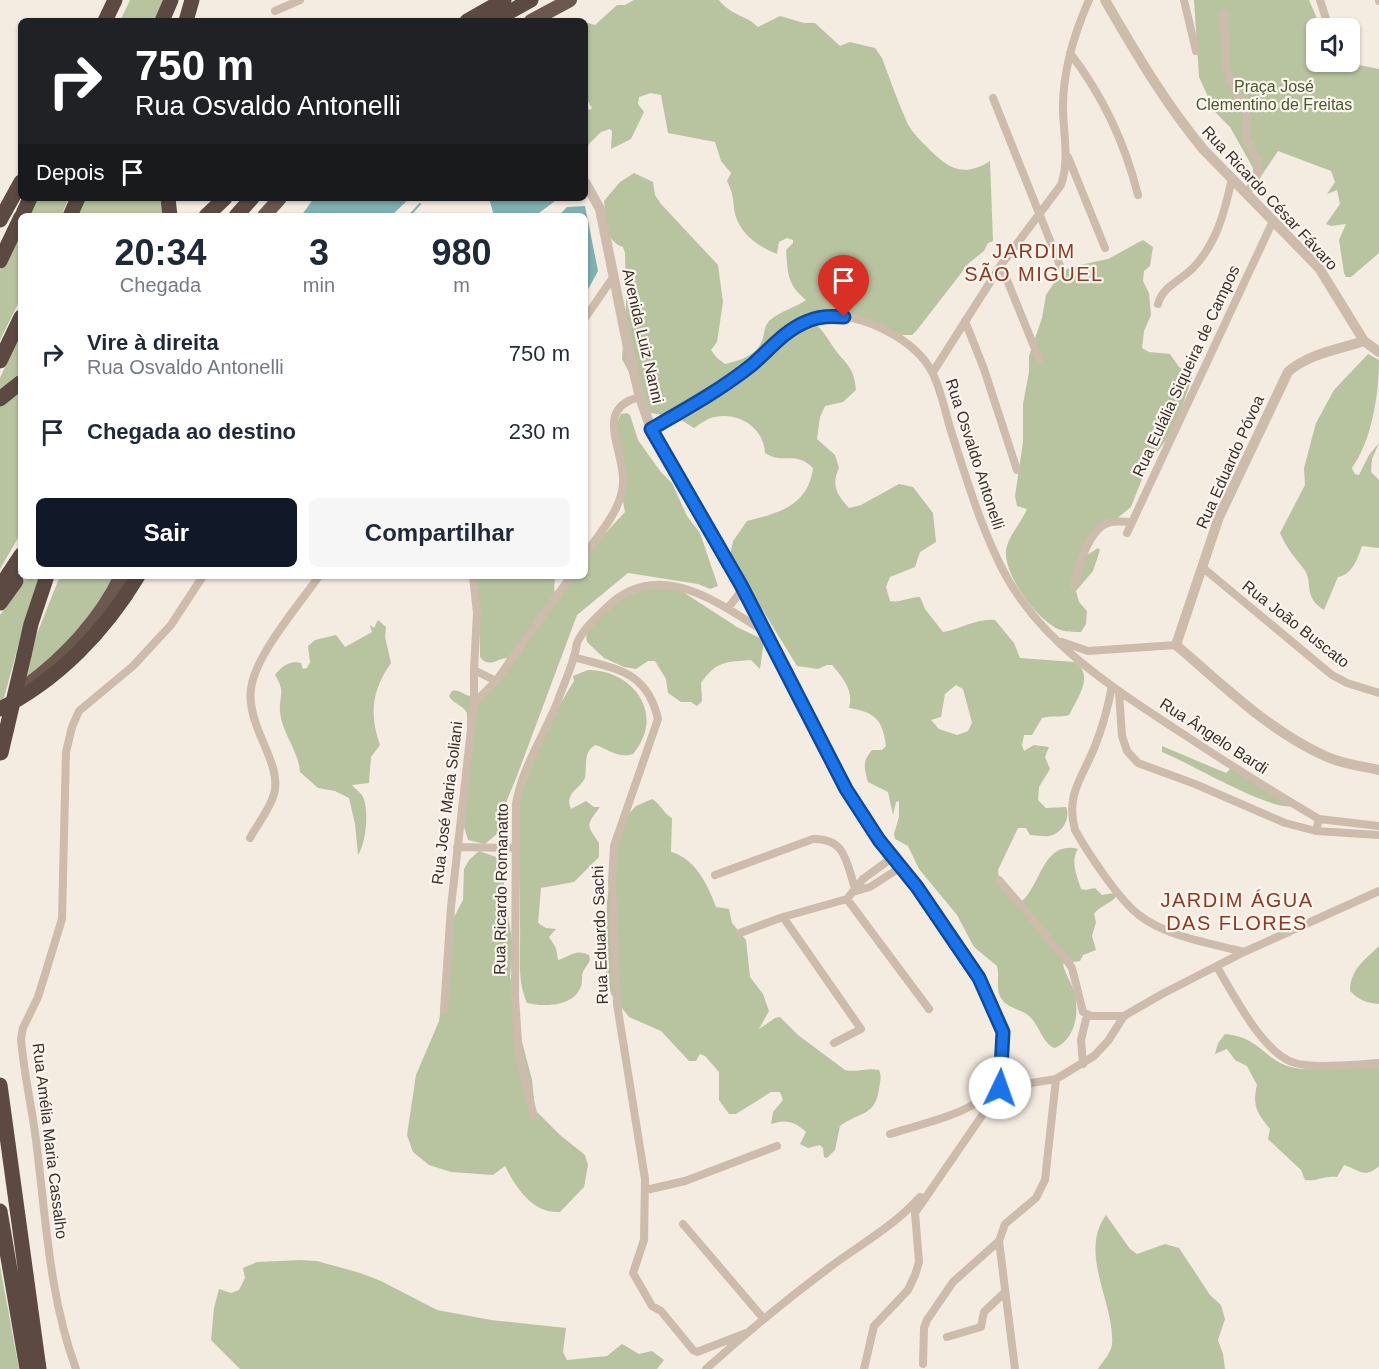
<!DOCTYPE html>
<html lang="pt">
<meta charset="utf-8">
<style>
body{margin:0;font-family:Arial,sans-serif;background:#f6f6f7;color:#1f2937;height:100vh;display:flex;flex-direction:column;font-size:22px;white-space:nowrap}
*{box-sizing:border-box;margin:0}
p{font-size:20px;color:#747a83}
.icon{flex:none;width:33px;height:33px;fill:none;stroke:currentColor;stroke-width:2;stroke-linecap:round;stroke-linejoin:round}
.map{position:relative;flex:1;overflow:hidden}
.panel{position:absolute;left:18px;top:213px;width:570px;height:366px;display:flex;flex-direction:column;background:#fff;border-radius:9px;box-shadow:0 2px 4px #0004}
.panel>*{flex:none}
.banner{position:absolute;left:18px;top:18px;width:570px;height:183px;border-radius:9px;box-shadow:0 2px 4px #0004;background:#202124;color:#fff;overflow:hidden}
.controls{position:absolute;left:1306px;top:18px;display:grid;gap:12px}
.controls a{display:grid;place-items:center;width:54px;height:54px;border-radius:9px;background:#fff;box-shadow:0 2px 4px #0004;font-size:30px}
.pin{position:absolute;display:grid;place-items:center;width:51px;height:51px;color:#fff;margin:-62px -26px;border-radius:50% 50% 50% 0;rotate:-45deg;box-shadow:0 0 6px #0007}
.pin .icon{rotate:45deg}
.me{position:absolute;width:66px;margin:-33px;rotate:3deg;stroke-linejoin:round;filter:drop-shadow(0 0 4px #0008)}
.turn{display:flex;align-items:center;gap:21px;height:126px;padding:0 18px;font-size:27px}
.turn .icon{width:78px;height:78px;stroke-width:2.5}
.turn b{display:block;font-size:42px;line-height:51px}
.then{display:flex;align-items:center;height:57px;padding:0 18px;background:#0003;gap:12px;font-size:22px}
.eta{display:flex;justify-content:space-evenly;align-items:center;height:102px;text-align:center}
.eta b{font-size:36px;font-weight:700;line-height:42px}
.cta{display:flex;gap:12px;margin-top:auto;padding:12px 18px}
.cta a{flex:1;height:69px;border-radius:9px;background:#111827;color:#fff;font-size:24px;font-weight:700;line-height:69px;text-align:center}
.cta a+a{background:#f6f6f7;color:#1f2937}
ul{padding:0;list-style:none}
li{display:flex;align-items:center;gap:18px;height:78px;padding:0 18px}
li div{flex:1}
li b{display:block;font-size:22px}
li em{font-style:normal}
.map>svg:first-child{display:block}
</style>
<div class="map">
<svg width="1379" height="1369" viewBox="0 0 1379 1369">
<rect width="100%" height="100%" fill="#f4ebe1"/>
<!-- green -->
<path fill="#b8c4a0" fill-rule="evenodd" d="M130,0H163L154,21H120Z
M634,0H719C730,15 746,15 758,27L780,16L804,23H815L840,46L850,42L875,48L882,58C890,79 897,100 906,120C910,130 918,138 926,146C946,167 962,179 990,161L993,241L988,243L984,251L969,263L917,330L912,335H902L881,325L856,319H809C821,327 826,336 834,348C846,365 854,366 856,390L843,402L825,406L820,417L817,439L835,455L839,468C831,485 837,495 849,508L861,505L899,484L913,487L933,513L936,542L920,552L915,567L890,577L886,587L890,601C900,603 909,597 920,597L925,609L943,632C961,629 977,618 995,620L1014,643L1020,658L1075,662C1095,675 1077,699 1069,715C1060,718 1052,715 1042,718L1032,735H1024L1022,745L1024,751L1034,745L1049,747L1045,757L1050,769L1039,787L1038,800L1046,808L1066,807C1071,818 1062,834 1049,836C1043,837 1036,835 1030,835L1026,828H1018L998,870L999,879L1022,901C1041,885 1043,840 1078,849C1070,861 1077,876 1081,889L1085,890L1095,888L1102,895L1114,893L1117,895C1112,904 1100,905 1094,914L1096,922L1092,936L1096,950L1083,955L1080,961L1063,964C1065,975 1073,984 1075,995C1079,1015 1075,1039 1055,1048C1043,1045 1039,1024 1029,1016C1020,1009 1007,1008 1001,998C995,989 1000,977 997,966L974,947L957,915L919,869L908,846L895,839L894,834L899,817V801L896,802L893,815L888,792L868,782C864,768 862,762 872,750H882L886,746C883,720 875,712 849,708C854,690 843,678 832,665H827L818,669L797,666L746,583L728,565L733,541L747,521C779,513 808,506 813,468C795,450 783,465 765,453C764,428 739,412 715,417C708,418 700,424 694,428L676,417L651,413L622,359L626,304L625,253L623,247C604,241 606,218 604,201L620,182L634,173L653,182L655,195L661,204L718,265L723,302L717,342L711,350L717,358L725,364C738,361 755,356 761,343C765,336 763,328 769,321C780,311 795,308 806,300C787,284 788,274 786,250L793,243V240L787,238L779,242L777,254C757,246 737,232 734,208C733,197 732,191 727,181L731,173L721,161L715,142L668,133L661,95L651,93L639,97L638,104L644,112L631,139L611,149L612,131L610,129L601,132L585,148V108L590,110L592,108L585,96V21H581L595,25L617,5H625ZM956,685L963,689L972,723L968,731L957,735L939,729L931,720L941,717L945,694Z
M1194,0H1309L1321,28H1317V62H1344L1379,69V253L1351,277H1346L1344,273L1339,240L1346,224L1331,226L1326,224L1340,204L1337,190L1327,194L1335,182L1331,171L1278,151L1253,188V168L1230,127L1215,112L1199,77Z
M35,198H69L61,216H26Z
M86,198H162L165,216H77Z
M21,227V298L0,340V271Z
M1143,240L1153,247L1150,266L1144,271L1143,281L1149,293L1151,315L1144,331L1142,348L1149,352L1170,354L1179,367L1192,374V379L1177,420L1167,439L1148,464L1131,507L1099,533L1087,551V555L1098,548L1100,550L1093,571L1076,591L1079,602L1087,611L1086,624L1081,632C1073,632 1065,632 1058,629C1037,619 1007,579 1006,555C1005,539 1021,524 1027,509L1017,506L1015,496L1023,442V404L1029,372V356L1042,318L1046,295L1058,277L1070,267L1108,259Z
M21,333V372L0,390V378Z
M1368,354L1379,360C1379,394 1372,440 1352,468L1355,474L1359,475L1369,455L1379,443L1372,459L1371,472L1379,480V548L1362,546C1358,558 1352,575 1338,577L1324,610C1302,596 1314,583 1304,569C1295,558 1286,547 1280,533L1305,485L1304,468L1316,423L1334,390Z
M21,386V533L0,569V404Z
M627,413L630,415L638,440L660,471L672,483L687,516L700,533L718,586L710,589L698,584L628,573L577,615L517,776L507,800L505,827L485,844L468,840L464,827L468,763L467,713C463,705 453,704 449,696L452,691C460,689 463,695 470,696C484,697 501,668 507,658C498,658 489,669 480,657V607L475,576H555L554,592L570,576H585V555L625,512L619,480L620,460L617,423L621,414Z
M27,576H40L25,621L4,698L0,701V615Z
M60,576H118L86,624L22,686L32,646Z
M658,585L680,590L737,627L764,640L760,669L751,660C726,662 716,661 701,683L702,701L697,706L691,702H681L668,693L666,679L655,661H648L636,669L624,667L604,658L587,642L586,636L589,629L616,599Z
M378,620L386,627L385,637L391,663C372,690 369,714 380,745L371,757L369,783L352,785C355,788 359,792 362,795C370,809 366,843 358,855L355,824L349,798L335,791L318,788L300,772C299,752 282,733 280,712C279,693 286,693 275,675C281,667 290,660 301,663L303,669L307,668L310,662L308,646L315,640L336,635L345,647L372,632L370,625L374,628Z
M588,670C634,670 666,715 633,754C618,759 609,749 595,745C583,753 587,765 585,778C579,790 564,793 571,809L586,801L594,807H600C585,827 587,824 599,843V857L574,882L541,888L538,923L546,928L556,929L549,937L556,948L558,960C569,957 576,948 589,955L590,960C588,965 585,967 583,972C581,976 583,982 581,986C574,1007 544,1007 527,1003C516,978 521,953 520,926C520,890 518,853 518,816C518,785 557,707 574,681L573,676Z
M1162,746L1226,773L1231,768L1294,806C1271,812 1190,763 1162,752Z
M652,799C661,804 663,813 672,818L671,852C695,858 708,885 716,907L729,909L732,923L746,940L750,977L763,994L769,1011L759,1029L775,1018L780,1017L798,1035L845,1070C857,1073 867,1067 879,1070C882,1076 880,1082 879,1089C875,1117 860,1111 840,1126L835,1150L827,1158L824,1157L823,1148L820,1145L808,1148L800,1144L806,1132C795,1121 785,1119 771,1124L773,1112L783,1100L780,1092H771L736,1114H729L719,1100V1072L705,1056L700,1054L696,1061H689L661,1031L629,1017L611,994L606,971L607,901L620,823L636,806Z
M479,851L499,858L504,866V889L513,947L510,975L519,1030L532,1080L535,1110L560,1135L585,1155L588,1165L584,1187L560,1212C533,1214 516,1188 505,1166L493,1175L451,1172L429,1165L413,1152L407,1135L416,1075L439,1021L453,919L463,900L464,869L469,860Z
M1379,946V1004C1366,1003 1359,1000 1350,991C1350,969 1365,960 1379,946Z
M1225,1034C1260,1037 1264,1060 1291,1067C1320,1075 1350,1059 1379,1059V1166C1365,1179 1359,1170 1344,1165L1337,1177C1324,1175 1317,1182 1305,1180L1301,1170L1268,1139L1270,1129C1257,1113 1252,1106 1257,1085L1247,1066L1235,1060L1227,1049L1215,1054L1218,1043Z
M1106,1215L1130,1249L1137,1254L1165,1244L1179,1248L1210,1295L1221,1305L1225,1319L1218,1340L1223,1354L1225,1369H1098C1103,1361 1111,1353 1112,1344C1115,1304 1078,1253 1106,1215Z
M301,1260L317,1261L360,1273L381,1281L437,1310L491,1320L566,1328L563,1352L567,1360L607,1356L622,1344L639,1354L652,1351L664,1360L657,1369H240L211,1340L214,1308L219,1289L231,1293L239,1290L245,1278L243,1268L257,1262Z
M0,1266L19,1369H0Z"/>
<!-- water -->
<path fill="#7fb0b2" d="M314,198H410L391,216H301Z
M489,198H559L539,213L526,216H494Z
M585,206L598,271L585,295V216H558L567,207Z"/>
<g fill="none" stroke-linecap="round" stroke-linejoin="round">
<!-- stream -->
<path stroke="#7fb0b2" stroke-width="2" d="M409,216L420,204"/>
<!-- minor -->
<path stroke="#cdbbac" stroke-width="8" d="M1184,0L1196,51
M1320,0L1329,28
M1379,0V1
M275,11L300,0
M1224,13L1226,67L1230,79L1247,113L1246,138L1258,162L1257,176L1247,193
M1070,53C1103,96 1125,143 1138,195
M993,98L1061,268
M1068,157L1105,248
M1001,265L1039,359
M1158,304C1163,286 1180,281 1193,268C1217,243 1225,211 1232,178
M585,318L614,276
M965,321L984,369L1017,470
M933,372L1001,265L1061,185C1070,158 1063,134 1063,107C1063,70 1074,34 1089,0
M651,429C686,409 721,389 752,365C776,345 793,319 827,316C863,314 915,339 932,372C941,389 945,412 951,431C967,480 981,529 1005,574C1042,643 1113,688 1177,730C1224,761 1271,791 1319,819L1316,831
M1127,533L1273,221
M585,555C598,535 617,515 622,491C630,456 589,409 640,397
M1202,567L1332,675L1347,683L1379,693
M473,576L477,613L474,670L496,681
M1074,585C1079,567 1088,530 1108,523C1115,520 1124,522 1132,522
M728,608L739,594L741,585
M1062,642L1088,651L1176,645
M574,657C615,669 647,670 658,719L614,846L612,882L617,1004L645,1179L644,1240L633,1273L652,1306L661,1311L693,1350L697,1352L746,1333
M474,670V703
M1112,686C1108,707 1103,726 1095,746C1083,777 1065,794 1075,830C1088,853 1119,900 1139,915C1167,937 1210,943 1244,952
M1119,692L1122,736L1127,751L1138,763L1195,784L1285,823L1316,831L1379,835
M1319,819L1379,826
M250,838C257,825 270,809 274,794C283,763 246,727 251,689C255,655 299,605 319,576
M457,847L516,848
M715,875L813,839C847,838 846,864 856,891
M999,880L1063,955L1072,968L1083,1012L1091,1016H1124
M856,891L870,887L901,867
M847,899L929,1009
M783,917L861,1029L834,1043
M740,933L783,917L847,899L863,879L893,857
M1217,967C1234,995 1263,1054 1295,1063C1315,1069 1357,1064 1379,1064
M444,1010L451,907L474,703L496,681L571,576
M1083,1064L1081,1040L1087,1015
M534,1117L519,1056L515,997L516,804C522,768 543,737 557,703C562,688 570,672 574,656C576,652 576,647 577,643C583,629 596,618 606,608C657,557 716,601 765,632
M890,1134C911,1127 964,1115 979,1100C989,1090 992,1075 1002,1064
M646,1190L685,1181L777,1146
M683,1224L763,1318
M947,1337L981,1327L984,1312L1004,1293
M923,1364L924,1328L927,1320L953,1282L999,1241
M76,1369C50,1299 46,1222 37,1148C33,1112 24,1076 21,1039L23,1028L38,997L62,919L66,752L72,727L79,711L133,666L171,625L203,576
M706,1369C746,1333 787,1299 830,1267C861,1244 894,1226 920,1197
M864,1369L874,1326L908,1290L915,1275L919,1262L915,1213L1001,1088L1056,1079L1094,1056L1108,1041L1124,1016L1162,994L1244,952L1379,891
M1015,1369L999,1241L1005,1224L1036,1198L1045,1180L1056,1079"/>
<!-- tertiary -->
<path stroke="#cdbbac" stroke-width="10" d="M1105,0C1135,52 1165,103 1203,149L1319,268L1364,341L1379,352
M585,182L600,209L628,348L640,397L651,429L741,585L846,789L879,840L917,887L979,978L1003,1032L1001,1088
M1364,341C1340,349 1307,354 1288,372L1219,517L1176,645C1222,684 1269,731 1325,756C1342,764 1361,766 1379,770"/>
<!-- trunk -->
<path stroke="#6c584f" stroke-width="14" d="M531,21L570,0
M264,216L280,198
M26,686C64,658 101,619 121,576"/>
<!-- motorway -->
<path stroke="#5c4a42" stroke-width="15" d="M105,21L115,0
M162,21L171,0
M186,21L192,0
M467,21L504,0
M493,21L531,0
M168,198L170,216
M22,216L30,198
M70,216L78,198
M206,216L225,198
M236,216L252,198
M0,220L21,182
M0,261L21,217
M0,361L21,317
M0,399L21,382
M0,587L21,555
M0,603L16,581
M24,655L31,624L47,576
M0,709C58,680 105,631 138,576
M0,1085L39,1369
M0,1211L27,1369"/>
<!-- motorway-bridge -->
<path stroke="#5c4a42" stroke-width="15" d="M1,753L24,655"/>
</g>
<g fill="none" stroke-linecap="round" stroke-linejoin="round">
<!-- route casing -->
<g stroke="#114b97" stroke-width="15">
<path id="route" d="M844,317C832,316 819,316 808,321C785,330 771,348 753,364C722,389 686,409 651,429L741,585L846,789L879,840L917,887L979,978L1003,1032L1000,1088"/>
</g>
<!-- route -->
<use href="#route" stroke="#1a73e8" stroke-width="10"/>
</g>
<g text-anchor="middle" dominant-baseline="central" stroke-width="4.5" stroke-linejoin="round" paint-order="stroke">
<!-- park labels -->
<g font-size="16" fill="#4a5a2e" stroke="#fbf5ee">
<text x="1274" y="86">Praça José<tspan x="1274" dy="18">Clementino de Freitas</tspan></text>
</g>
<!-- street labels -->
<g font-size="16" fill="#3b302b" stroke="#fbf5ee">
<text transform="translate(1270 198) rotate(47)">Rua Ricardo César Fávaro</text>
<text transform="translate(643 336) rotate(77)">Avenida Luiz Nanni</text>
<text transform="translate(1186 371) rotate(-65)">Rua Eulália Siqueira de Campos</text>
<text transform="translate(975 454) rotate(72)">Rua Osvaldo Antonelli</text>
<text transform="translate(1230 462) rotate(-66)">Rua Eduardo Póvoa</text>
<text transform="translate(1296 624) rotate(38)">Rua João Buscato</text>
<text transform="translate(1214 736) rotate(33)">Rua Ângelo Bardi</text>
<text transform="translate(447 803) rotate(-83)">Rua José Maria Soliani</text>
<text transform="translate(501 889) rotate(-89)">Rua Ricardo Romanatto</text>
<text transform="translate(600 935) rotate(-92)">Rua Eduardo Sachi</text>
<text transform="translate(50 1141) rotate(83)">Rua Amélia Maria Cassalho</text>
</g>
<!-- quarter labels -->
<g font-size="20" letter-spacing="1.5" fill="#8c3b22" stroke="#fbf5ee">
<text x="1034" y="251">JARDIM<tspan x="1034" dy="23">SÃO MIGUEL</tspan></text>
<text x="1237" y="900">JARDIM ÁGUA<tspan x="1237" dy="23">DAS FLORES</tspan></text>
</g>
</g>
</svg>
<div class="controls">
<a><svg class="icon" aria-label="sound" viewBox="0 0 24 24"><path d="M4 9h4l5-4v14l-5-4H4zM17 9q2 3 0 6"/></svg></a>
</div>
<div class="pin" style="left:844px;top:317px;background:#d93025"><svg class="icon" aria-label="arrive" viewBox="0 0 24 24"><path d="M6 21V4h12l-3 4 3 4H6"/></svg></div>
<svg class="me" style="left:1000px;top:1088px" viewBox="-20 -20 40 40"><circle r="19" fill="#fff"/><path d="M0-13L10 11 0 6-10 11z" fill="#1a73e8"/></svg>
<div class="banner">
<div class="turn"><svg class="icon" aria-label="right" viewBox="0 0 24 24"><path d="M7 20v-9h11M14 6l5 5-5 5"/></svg><div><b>750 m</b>Rua Osvaldo Antonelli</div></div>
<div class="then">Depois<svg class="icon" aria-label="arrive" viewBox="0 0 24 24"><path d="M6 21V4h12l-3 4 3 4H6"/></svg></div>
</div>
<section class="panel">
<div class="eta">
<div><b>20:34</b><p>Chegada</p></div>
<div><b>3</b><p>min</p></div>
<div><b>980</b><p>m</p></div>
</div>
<ul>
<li><svg class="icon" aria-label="right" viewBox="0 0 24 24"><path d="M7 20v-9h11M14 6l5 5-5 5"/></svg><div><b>Vire à direita</b><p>Rua Osvaldo Antonelli</p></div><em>750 m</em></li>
<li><svg class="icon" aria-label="arrive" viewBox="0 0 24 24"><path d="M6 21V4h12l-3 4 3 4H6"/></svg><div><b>Chegada ao destino</b></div><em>230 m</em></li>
</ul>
<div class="cta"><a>Sair</a><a>Compartilhar</a></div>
</section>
</div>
